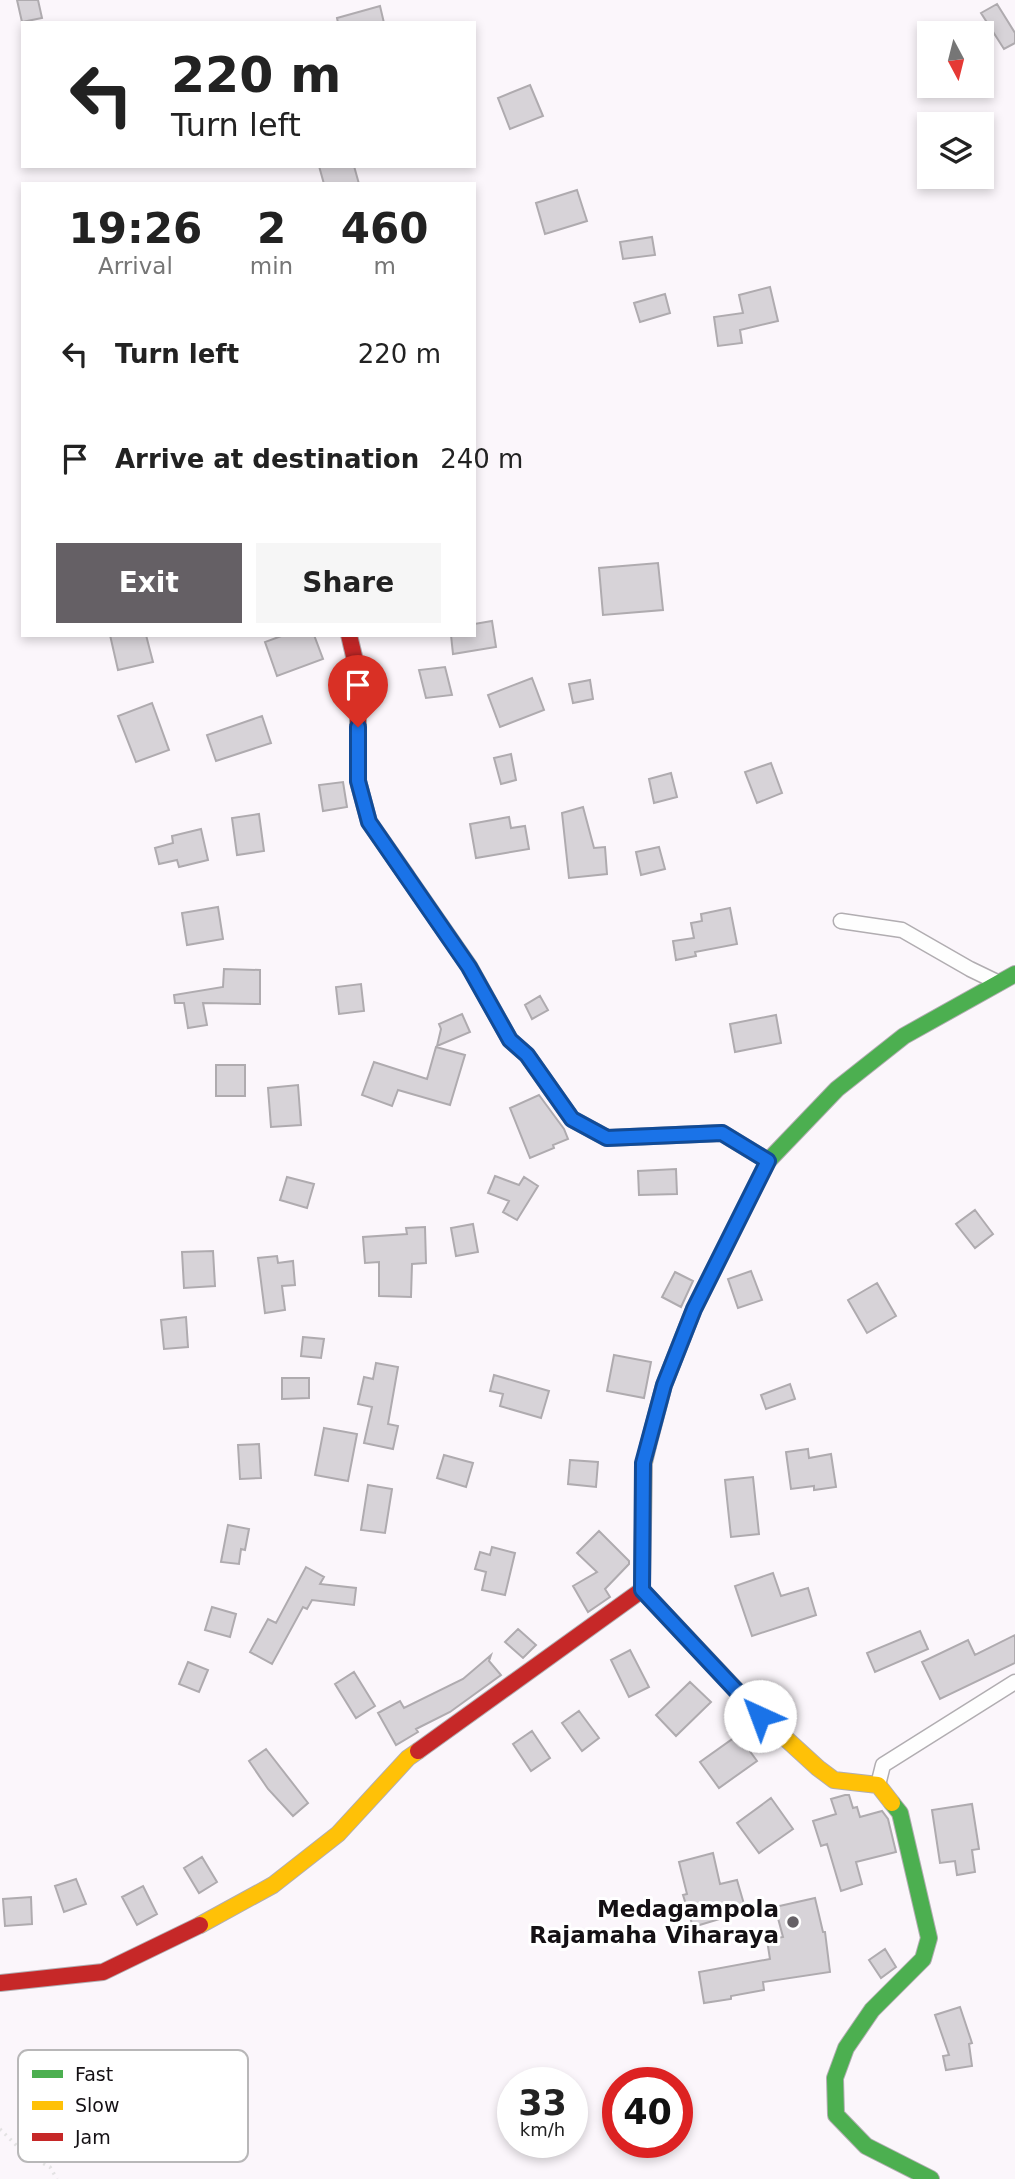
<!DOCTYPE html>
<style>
body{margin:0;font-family:"DejaVu Sans",sans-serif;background:#f6f6f6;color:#222;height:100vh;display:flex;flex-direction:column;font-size:26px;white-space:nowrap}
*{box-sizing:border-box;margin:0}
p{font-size:23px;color:#767676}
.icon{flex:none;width:38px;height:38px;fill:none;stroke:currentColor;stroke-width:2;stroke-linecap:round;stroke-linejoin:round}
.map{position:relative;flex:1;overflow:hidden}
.sheet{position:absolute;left:21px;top:182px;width:455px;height:455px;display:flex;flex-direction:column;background:#fff;border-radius:0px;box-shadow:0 4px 10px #0003}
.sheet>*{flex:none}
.guide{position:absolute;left:21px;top:21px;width:455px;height:147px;border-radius:0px;box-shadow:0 4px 10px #0003;background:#fff;color:#222;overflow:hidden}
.needle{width:46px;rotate:173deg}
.controls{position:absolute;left:917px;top:21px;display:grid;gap:14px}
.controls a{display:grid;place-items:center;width:77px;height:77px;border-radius:0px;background:#fff;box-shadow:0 4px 10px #0003;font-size:35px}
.speed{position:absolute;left:497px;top:2067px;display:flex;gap:14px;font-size:35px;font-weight:700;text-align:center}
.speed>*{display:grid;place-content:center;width:91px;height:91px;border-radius:50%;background:#fff;box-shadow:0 4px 10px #0003;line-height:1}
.speed small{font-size:18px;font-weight:400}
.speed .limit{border:10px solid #d22;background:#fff;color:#111}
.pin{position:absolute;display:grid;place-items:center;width:60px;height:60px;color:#fff;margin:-72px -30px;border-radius:50% 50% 50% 0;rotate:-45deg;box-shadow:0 0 7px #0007}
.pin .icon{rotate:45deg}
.me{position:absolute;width:77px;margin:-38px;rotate:317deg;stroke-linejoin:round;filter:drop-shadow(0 0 5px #0008)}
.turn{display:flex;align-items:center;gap:24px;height:147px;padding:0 35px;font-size:32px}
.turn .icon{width:91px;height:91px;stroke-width:2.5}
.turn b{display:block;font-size:49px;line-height:60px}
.eta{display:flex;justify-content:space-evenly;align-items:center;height:119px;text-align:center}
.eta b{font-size:42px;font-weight:600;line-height:49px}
.action{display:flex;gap:14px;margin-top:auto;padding:14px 35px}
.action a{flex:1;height:80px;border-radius:0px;background:#656065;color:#fff;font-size:28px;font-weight:600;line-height:80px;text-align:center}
.action a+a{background:#f6f6f6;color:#222}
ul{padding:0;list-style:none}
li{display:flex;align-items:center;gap:21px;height:105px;padding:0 35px}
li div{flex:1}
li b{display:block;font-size:26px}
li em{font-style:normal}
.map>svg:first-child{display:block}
</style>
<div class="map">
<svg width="1015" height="2179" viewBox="0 0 1015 2179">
<rect width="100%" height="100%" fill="#fbf6fb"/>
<!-- building -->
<path fill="#d7d3d8" stroke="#afabaf" stroke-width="2" d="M17,0H38L42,18L22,22Z
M997,4L1015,33V43L1004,49L981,13Z
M380,6L384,23H338L337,18Z
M530,85L543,116L510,129L498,98Z
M319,166H354L359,184H324Z
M577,190L587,221L545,234L536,203Z
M652,237L655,255L623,259L620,242Z
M770,287L778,321L740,330L742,343L718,346L714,317L743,313L739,295Z
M665,294L670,313L640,322L634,303Z
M658,563L663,610L603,615L599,568Z
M492,621L496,647L453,654L451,635H474V624Z
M110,635H146L153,662L118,670Z
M284,635H314L323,659L277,676L265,642Z
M445,667L452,695L426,698L419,670Z
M532,678L544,710L500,727L488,695Z
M590,680L593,699L573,703L569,684Z
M152,703L169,750L136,762L118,716Z
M262,716L271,743L216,761L207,735Z
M511,754L516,780L501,784L494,758Z
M771,763L782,793L757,803L745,772Z
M671,773L677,797L654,803L649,779Z
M343,782L347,807L323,811L319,785Z
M583,807L594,848L605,847L607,874L569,878L562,813Z
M259,814L264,851L237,855L232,818Z
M509,817L511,828L525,826L529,849L476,858L470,824Z
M201,829L208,860L179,867L177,860L159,864L155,848L173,843L172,836Z
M659,847L665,869L641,875L636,852Z
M218,907L223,939L187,945L182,913Z
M730,908L737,944L695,952L696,956L676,960L673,941L694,938L691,923L702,921L701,914Z
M224,969L260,970V1004L203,1003L207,1025L188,1028L184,1003H175L174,995L223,987Z
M361,984L364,1011L339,1014L336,987Z
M540,996L548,1010L532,1019L525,1005Z
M462,1014L470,1032L437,1046L441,1029L439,1024Z
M776,1015L781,1043L735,1052L730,1024Z
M436,1047L465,1055L450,1105L398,1090L392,1106L362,1095L374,1062L427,1079Z
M216,1065H245V1096H216Z
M298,1085L301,1125L271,1127L268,1088Z
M539,1095L564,1129L568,1139L553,1145L554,1148L530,1158L510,1108Z
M676,1169L677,1194L639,1195L638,1171Z
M495,1176L519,1185L524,1177L538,1186L517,1220L503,1212L509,1201L488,1193Z
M287,1177L314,1184L307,1208L280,1200Z
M975,1210L993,1234L975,1248L956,1224Z
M473,1224L478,1252L456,1256L451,1228Z
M425,1227L426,1263L412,1264L411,1297L379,1296V1262L365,1263L363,1237L407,1234L406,1228Z
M213,1251L215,1286L184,1288L182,1252Z
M277,1256L278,1263L293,1261L295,1285L282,1286L285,1310L265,1313L258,1258Z
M751,1271L762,1300L738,1308L728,1279Z
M675,1272L693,1281L681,1307L662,1297Z
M877,1283L896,1316L867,1333L848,1300Z
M186,1317L188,1347L164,1349L161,1320Z
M303,1337L324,1339L321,1358L301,1356Z
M614,1355L651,1362L644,1398L607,1391Z
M376,1363L398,1367L388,1424L398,1426L393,1449L364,1443L372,1407L358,1404L364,1377L373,1379Z
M494,1375L549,1391L541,1418L500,1406L503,1394L490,1391Z
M282,1378H309V1398L282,1399Z
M790,1384L795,1399L766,1409L761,1395Z
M324,1428L357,1434L348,1481L315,1475Z
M259,1444L261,1478L240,1479L238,1445Z
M808,1449L809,1458L831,1454L836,1487L814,1490V1486L791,1489L786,1452Z
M444,1455L473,1463L466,1487L437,1478Z
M570,1460L598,1462L596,1487L568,1484Z
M753,1477L759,1534L731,1537L725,1480Z
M368,1485L392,1489L385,1533L361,1530Z
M228,1525L249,1529L245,1550L241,1549L239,1564L221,1562Z
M599,1531L629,1561V1564L605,1589L610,1597L588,1612L573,1586L597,1572L577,1553Z
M492,1547L515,1553L505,1595L482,1590L486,1572L475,1569L480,1552L490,1555Z
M306,1567L324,1577L320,1584L356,1588L354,1605L312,1600L307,1609L303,1607L272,1664L250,1652L268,1619L276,1623Z
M773,1573L781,1596L808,1588L816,1615L752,1636L735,1586Z
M212,1607L236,1614L230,1637L205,1630Z
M518,1629L536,1645L523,1658L505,1642Z
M920,1631L928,1649L875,1672L867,1653Z
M1015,1635V1663L940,1699L922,1662L968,1640L975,1655Z
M630,1650L649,1687L629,1697L611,1660Z
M491,1655L489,1661L501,1675L450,1712L416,1729L418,1732L396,1745L378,1713L400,1701L404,1708L463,1679Z
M188,1662L208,1670L199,1692L179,1684Z
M354,1672L375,1706L356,1718L335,1684Z
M690,1682L711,1702L676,1736L656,1715Z
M579,1711L599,1738L582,1751L562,1723Z
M532,1731L550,1758L531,1771L513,1744Z
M738,1735L757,1761L719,1788L700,1762Z
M266,1749L308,1803L293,1816L268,1789L249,1761Z
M845,1795H849L853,1808L857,1807L860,1817L882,1811L888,1819L896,1852L856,1862L862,1884L841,1891L827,1844L821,1846L813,1821L836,1814L831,1799Z
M771,1798L793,1829L759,1853L737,1823Z
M972,1804L979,1849L972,1850L975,1872L957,1875L955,1861L940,1863L932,1810Z
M713,1853L720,1884L737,1880L746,1911L693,1927L683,1895L687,1894L679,1862Z
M202,1857L217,1882L199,1893L184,1868Z
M76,1879L86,1904L64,1912L55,1886Z
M143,1886L157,1914L137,1925L122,1897Z
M31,1897L32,1924L5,1926L3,1899Z
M815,1898L823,1932H825L830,1972L763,1982L764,1990L731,1996V1999L704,2003L699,1972L770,1959L767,1940L783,1937L775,1907Z
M885,1949L896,1967L881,1978L869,1960Z
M960,2007L972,2043L969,2044L972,2066L946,2070L943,2056L949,2055L935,2015Z"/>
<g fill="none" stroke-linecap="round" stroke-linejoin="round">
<!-- street casing -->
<g stroke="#b1adb1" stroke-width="17">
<path id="street" d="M841,921L902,930L970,969L999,983
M878,1785L883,1765L1015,1682"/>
</g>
<!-- fast casing -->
<g stroke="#b1adb1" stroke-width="18">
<path id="fast" d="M406,875L469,966L510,1040L527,1055L572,1119L607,1138L722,1133L768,1161
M648,1446L664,1385L694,1309L768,1161L837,1089L904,1036L1015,974
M892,1803L900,1813L929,1938L923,1959L872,2010L846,2048L835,2078L836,2115L866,2146L931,2179"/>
</g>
<!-- slow casing -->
<g stroke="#b1adb1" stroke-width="18">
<path id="slow" d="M648,1446L644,1463L642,1590L760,1715L818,1768L834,1780L878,1785L892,1803
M200,1925L273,1885L338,1834L408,1758L418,1751"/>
</g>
<!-- jam casing -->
<g stroke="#b1adb1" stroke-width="18">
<path id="jam" d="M349,635L358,673V781L369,822L406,875
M418,1751L642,1590
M0,1983L103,1972L200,1925"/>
</g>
<!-- path -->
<path stroke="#e3e2e3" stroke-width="3.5" stroke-dasharray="2 5" stroke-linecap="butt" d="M0,2129L25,2154L50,2167L57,2179"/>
<!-- street -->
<use href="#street" stroke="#fefefe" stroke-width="14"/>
<!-- fast -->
<use href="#fast" stroke="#4caf50" stroke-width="16"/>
<!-- slow -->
<use href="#slow" stroke="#ffc107" stroke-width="16"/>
<!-- jam -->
<use href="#jam" stroke="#c62828" stroke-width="16"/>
</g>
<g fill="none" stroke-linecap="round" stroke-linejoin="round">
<!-- route casing -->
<g stroke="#114b97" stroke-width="18">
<path id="route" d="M358,727V781L369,822L469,967L510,1040L527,1055L572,1119L607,1138L722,1133L768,1161L694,1309L664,1385L643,1463L642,1590L760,1716"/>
</g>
<!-- route -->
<use href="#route" stroke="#1a73e8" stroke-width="12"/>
</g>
<!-- markers -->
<circle fill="#656065" stroke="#fff" stroke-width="2.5" cx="793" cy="1922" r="7"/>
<g text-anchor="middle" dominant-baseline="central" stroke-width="6" stroke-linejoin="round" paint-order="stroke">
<!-- poi labels -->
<g font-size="23" font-weight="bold" fill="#141014" stroke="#fff" text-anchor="end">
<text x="779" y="1909">Medagampola<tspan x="779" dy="26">Rajamaha Viharaya</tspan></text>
</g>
</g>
<!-- legend -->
<rect x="18" y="2050" width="230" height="112" rx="10" fill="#fff" stroke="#b8b7b8" stroke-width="2"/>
<rect x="32" y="2070" width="31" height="8" fill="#4caf50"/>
<rect x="32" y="2101" width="31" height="9" fill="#ffc107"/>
<rect x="32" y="2133" width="31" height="8" fill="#c62828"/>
<g font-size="19" fill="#141014">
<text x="75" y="2081">Fast</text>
<text x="75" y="2112">Slow</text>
<text x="75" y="2144">Jam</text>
</g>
</svg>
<div class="controls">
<a><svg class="needle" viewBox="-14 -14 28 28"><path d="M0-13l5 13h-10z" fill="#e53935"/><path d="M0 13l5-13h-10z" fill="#767676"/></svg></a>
<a><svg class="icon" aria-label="layers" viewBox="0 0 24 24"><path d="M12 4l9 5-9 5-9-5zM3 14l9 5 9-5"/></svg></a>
</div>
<div class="speed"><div>33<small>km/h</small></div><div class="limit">40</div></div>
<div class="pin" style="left:358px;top:727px;background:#d93025"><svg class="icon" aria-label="arrive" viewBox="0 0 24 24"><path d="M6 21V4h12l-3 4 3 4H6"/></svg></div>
<svg class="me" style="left:760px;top:1716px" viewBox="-20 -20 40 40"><circle r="19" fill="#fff"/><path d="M0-13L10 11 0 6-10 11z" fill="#1a73e8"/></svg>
<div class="guide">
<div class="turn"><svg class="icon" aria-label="left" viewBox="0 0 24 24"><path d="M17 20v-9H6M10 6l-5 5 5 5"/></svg><div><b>220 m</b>Turn left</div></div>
</div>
<section class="sheet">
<div class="eta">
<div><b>19:26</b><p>Arrival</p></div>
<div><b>2</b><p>min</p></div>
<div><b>460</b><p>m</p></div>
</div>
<ul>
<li><svg class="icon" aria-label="left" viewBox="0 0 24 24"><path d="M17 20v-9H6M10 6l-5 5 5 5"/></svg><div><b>Turn left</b></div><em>220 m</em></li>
<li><svg class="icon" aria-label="arrive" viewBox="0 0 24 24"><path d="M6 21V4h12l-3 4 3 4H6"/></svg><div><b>Arrive at destination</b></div><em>240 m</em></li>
</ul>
<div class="action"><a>Exit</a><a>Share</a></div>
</section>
</div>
